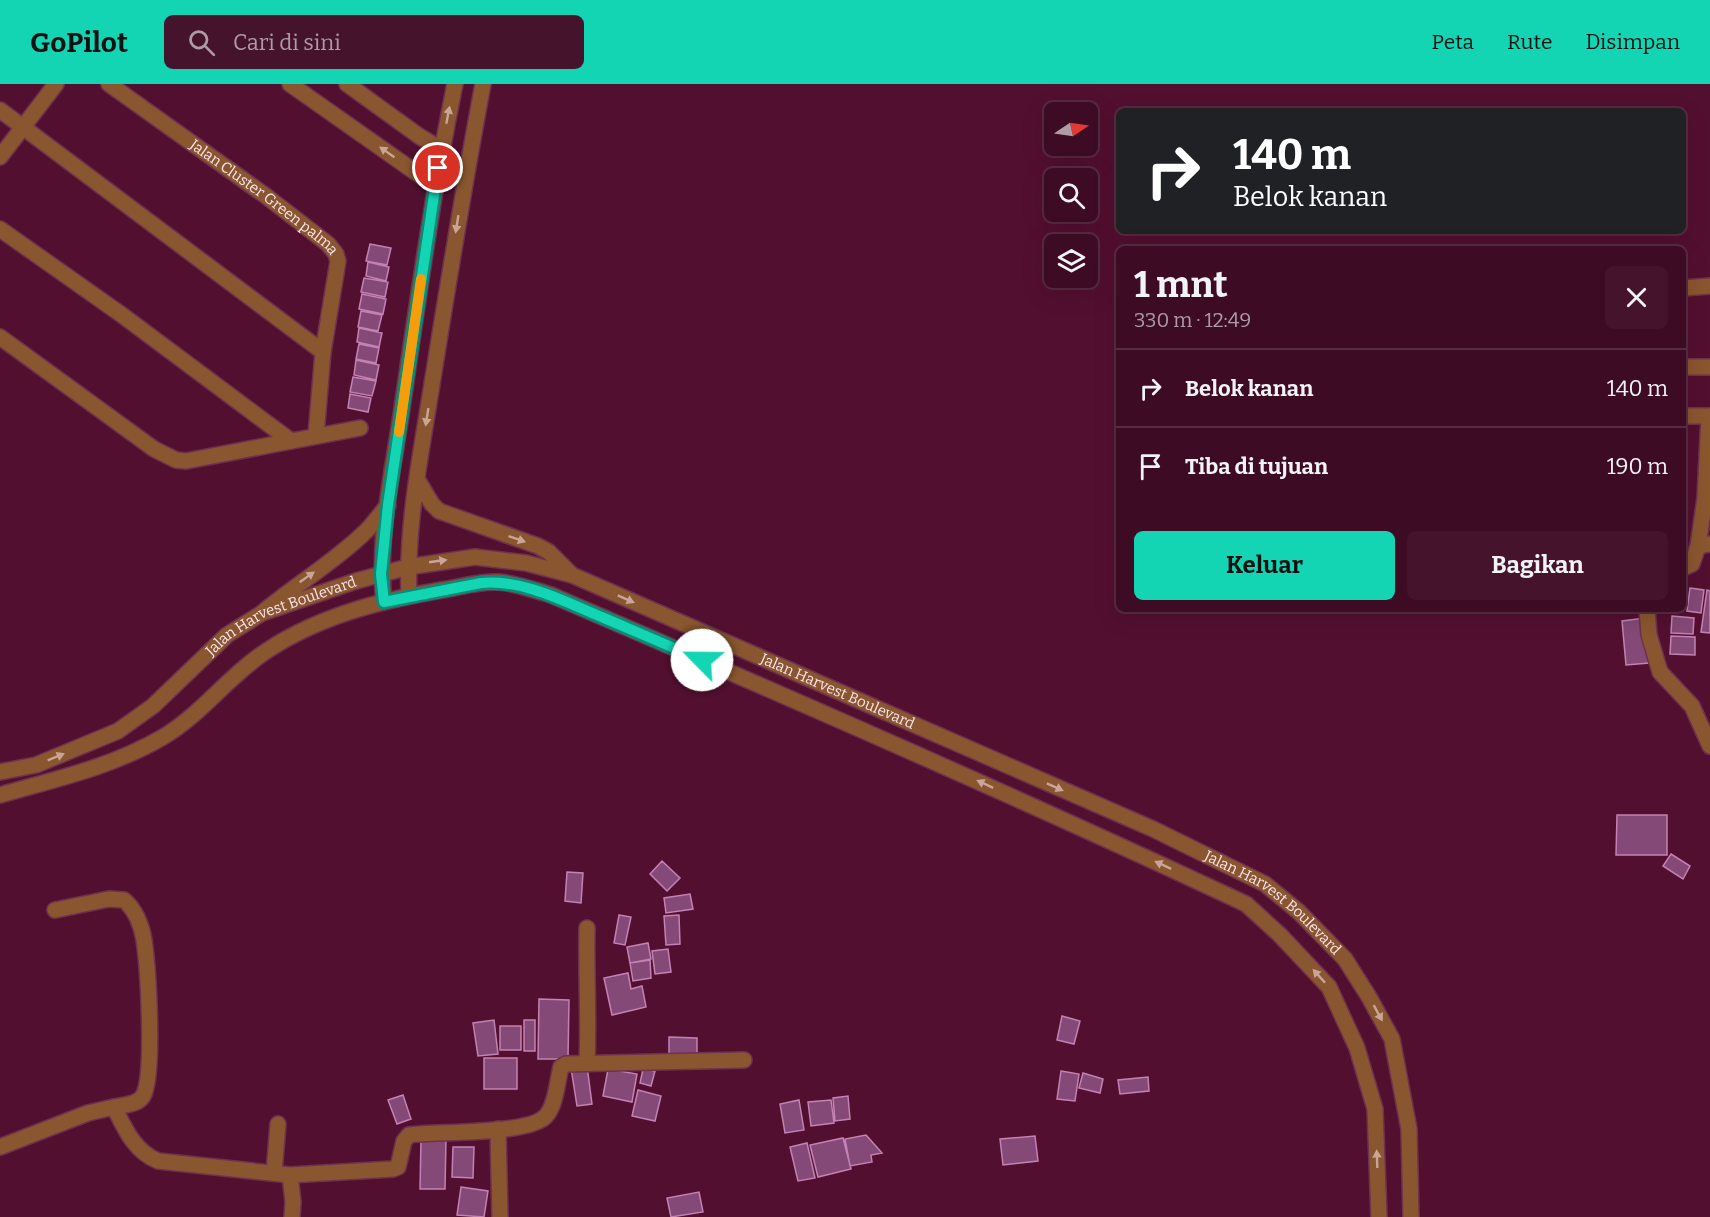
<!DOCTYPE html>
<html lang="id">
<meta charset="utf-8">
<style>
body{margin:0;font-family:Bitter,serif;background:#45142c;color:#f1f3f6;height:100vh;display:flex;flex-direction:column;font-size:22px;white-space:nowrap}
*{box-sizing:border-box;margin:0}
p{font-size:20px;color:#ad9ba6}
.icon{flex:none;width:33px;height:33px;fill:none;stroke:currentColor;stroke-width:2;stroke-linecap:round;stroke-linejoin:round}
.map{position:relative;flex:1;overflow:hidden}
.side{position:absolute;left:1116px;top:162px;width:570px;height:366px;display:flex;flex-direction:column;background:#3e0b24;border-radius:9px;box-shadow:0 6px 24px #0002,0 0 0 2px #572b41}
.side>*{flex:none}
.hud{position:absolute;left:1116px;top:24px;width:570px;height:126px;border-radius:9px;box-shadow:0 6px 24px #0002,0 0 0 2px #572b41;background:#202124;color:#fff;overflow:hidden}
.needle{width:39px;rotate:77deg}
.tools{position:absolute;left:1044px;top:18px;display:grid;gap:12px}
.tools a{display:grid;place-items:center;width:54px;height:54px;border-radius:9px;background:#3e0b24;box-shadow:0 6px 24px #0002,0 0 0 2px #572b41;font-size:30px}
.pin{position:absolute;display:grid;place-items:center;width:51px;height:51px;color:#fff;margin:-26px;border:3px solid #fff;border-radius:50%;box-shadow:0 2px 6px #0007}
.me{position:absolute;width:66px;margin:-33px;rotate:293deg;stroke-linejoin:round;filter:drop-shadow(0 0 4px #0008)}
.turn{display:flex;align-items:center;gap:21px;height:126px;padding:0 18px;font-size:27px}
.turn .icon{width:78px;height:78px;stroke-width:2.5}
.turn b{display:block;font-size:42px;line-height:51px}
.round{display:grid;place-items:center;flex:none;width:63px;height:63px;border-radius:9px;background:#45142c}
.head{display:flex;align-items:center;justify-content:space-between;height:102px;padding:0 18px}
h1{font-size:36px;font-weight:700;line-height:45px}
.cta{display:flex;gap:12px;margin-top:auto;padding:12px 18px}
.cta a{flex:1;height:69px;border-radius:9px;background:#13d5b4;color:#111;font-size:24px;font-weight:700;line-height:69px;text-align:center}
.cta a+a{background:#45142c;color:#f1f3f6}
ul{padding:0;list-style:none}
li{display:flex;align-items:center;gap:18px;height:78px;padding:0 18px;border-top:2px solid #572b41}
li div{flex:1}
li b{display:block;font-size:22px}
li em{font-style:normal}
header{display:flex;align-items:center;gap:36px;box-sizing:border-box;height:84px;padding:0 30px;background:#13d5b4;color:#111}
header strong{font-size:28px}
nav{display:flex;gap:33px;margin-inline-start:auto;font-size:21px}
.search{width:420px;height:54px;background:#45142c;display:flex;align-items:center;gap:15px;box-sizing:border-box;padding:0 21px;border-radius:9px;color:#ad9ba6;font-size:22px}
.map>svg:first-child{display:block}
</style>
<header>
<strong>GoPilot</strong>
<div class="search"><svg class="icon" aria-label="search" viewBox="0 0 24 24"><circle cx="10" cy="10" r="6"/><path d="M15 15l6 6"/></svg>Cari di sini</div>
<nav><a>Peta</a><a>Rute</a><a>Disimpan</a></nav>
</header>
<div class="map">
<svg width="1710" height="1133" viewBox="0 0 1710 1133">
<rect width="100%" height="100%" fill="#530f30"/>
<!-- building -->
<path fill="#854977" stroke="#c382b3" stroke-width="1.5" d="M370,160L391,164L387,181L366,177Z
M368,178L389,183L386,197L366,192Z
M364,194L388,198L385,213L361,208Z
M362,210L386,215L383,230L359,225Z
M361,227L382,231L378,247L358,243Z
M359,244L382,249L379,263L357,258Z
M359,260L379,264L376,279L356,275Z
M356,276L379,281L376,296L354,291Z
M353,293L376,297L372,312L350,308Z
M350,310L371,314L368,328L348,324Z
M1690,504L1704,506L1701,529L1687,527Z
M1707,506L1710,507V549L1701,548Z
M1672,532L1694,534L1693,550L1671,549Z
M1645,534L1649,579L1626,581L1622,537Z
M1671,552L1695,553V571L1670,570Z
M1617,731H1667V771H1616Z
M1671,770L1690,782L1683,795L1663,782Z
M662,777L680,794L667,807L650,790Z
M567,788L583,789L581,819L565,817Z
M690,810L693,825L666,829L664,814Z
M619,831L631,833L625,861L614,859Z
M679,831L680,860L666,861L664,832Z
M648,859L651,875L630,879L627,863Z
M668,865L671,888L655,890L652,867Z
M650,876L651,894L633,897L630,879Z
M628,889L631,905L642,902L646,923L612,931L604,894Z
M539,915L569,916L568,975H538Z
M1062,932L1080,937L1074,960L1057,956Z
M494,936L498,970L478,972L473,939Z
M524,936H535V967H524Z
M500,942H521V966H500Z
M669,953L697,954V976L669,975Z
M484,974H517V1005H484Z
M587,982L592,1020L577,1022L571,984Z
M608,985L637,990L632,1018L603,1012Z
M643,985L655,987L651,1002L640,999Z
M1061,987L1079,990L1075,1017L1057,1015Z
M1083,989L1103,995L1100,1009L1079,1004Z
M1148,993L1149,1007L1120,1010L1118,996Z
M638,1006L661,1012L655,1037L632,1032Z
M403,1011L411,1035L397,1040L388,1016Z
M848,1012L850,1035L835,1037L833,1014Z
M799,1016L804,1046L785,1049L780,1020Z
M831,1016L834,1039L811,1042L808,1018Z
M866,1051L882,1069L871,1071L872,1078L850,1082L845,1055Z
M1035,1052L1038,1077L1003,1081L1000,1055Z
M843,1054L851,1085L818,1093L810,1061Z
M421,1055H446L445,1105H420Z
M807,1059L815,1094L798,1097L790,1063Z
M453,1063H474L473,1094L452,1093Z
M461,1103L488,1107L484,1133L457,1131Z
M699,1108L703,1128L671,1133L667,1114Z"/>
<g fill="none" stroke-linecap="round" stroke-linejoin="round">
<!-- minor casing -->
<g stroke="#6e314e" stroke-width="18">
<g id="minor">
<path id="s1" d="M109,0L266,112L328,160L336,170L338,177L323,268L316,351"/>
<path d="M290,0L435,102"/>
<path d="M347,0L419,52L442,66"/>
<path d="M0,26L323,268"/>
<path d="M0,73L56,0"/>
<path d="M0,145L122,231L291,357"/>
<path d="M1683,204L1710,202"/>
<path d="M0,253L154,365L176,376L186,377L360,344"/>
<path d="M1683,283H1710"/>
<path d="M1683,332H1710"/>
<path d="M1698,462L1705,414L1709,332"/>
<path d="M1683,484L1692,480L1698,462L1710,460"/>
<path d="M1647,525L1649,551L1660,588L1692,622L1710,662"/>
<path id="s2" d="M0,688L36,681L118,647L153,622L227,551L262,529L356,497L408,483L475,473L526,479L572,491L1153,745L1265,800L1299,828L1345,875L1369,913L1392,955L1409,1045L1411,1133"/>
<path d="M0,711C56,695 112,683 163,653C202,630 229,591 268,566C321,531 386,515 448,505C464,502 481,497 498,498C516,499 533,506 551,511C784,611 1016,712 1246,820L1280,851L1329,903L1357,964L1375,1025L1379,1133"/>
<path d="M55,826L109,815L124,816C135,825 142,842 144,856C148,883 155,991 143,1012C138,1021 123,1021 114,1023"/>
<path d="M587,978C589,933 586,889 587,844"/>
<path d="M498,1045L500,1133"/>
<path d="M0,1063L88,1029L114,1023C125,1045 134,1067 158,1077L290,1091L293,1118L292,1133"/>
<path d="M274,1089L278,1040"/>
<path d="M290,1091L393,1085L398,1083L404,1057L409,1051C437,1047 529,1051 546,1032C556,1021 557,998 561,983L566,980L744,976"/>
</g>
</g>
<!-- tertiary casing -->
<g stroke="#6e314e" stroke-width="18">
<path id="tertiary" d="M417,395L432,420L439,427L538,462L549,468L572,491
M409,512C406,441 421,370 432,300C448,200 464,100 483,0
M384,518C377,454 393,387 402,324C418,215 433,107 455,0
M262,529C295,501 333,479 364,449C373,441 380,430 388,421"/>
</g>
<!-- minor -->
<use href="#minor" stroke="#8a562f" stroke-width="15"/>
<!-- tertiary -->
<use href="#tertiary" stroke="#8a562f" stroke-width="15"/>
</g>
<!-- one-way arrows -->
<defs><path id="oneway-solid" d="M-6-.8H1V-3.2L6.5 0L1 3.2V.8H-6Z" transform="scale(1.5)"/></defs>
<g fill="#c9a497">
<use href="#oneway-solid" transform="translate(448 31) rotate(-79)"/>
<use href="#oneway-solid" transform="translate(387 68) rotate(-145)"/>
<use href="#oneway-solid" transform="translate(457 140) rotate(99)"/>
<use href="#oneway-solid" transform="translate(427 333) rotate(99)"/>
<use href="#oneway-solid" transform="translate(517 455) rotate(19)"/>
<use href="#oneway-solid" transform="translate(438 477) rotate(-8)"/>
<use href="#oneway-solid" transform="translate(307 493) rotate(-35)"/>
<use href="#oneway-solid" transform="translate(626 515) rotate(24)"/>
<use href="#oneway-solid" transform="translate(56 673) rotate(-22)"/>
<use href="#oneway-solid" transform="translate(985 700) rotate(-155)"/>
<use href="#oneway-solid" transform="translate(1055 703) rotate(24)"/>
<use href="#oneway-solid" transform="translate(1163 781) rotate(-155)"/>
<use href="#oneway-solid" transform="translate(1319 892) rotate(-132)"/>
<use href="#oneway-solid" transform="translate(1378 929) rotate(61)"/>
<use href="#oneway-solid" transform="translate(1377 1075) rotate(-92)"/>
</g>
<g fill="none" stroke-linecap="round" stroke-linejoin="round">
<!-- route casing -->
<g stroke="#0c8a75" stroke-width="15">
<path id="route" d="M438,84L388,421L381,490L384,518L481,499C524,495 565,518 604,534C637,548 669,562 702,576"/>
</g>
<!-- route -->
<use href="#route" stroke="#13d5b4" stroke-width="10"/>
<!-- slow -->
<path stroke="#f59e0b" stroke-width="10" d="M399,348L421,195"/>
</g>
<g text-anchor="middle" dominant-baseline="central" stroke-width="6" stroke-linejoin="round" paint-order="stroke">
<!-- street labels -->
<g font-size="15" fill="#fde3ec" stroke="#470226">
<text stroke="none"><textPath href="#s1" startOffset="192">Jalan Cluster Green palma</textPath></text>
<text stroke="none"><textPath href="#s2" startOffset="328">Jalan Harvest Boulevard</textPath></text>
<text stroke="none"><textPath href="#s2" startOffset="922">Jalan Harvest Boulevard</textPath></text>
<text stroke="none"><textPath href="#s2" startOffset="1408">Jalan Harvest Boulevard</textPath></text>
</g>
</g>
</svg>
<div class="tools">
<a><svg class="needle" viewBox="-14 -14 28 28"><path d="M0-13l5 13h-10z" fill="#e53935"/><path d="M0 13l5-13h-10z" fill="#ad9ba6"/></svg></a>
<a><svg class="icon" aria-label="search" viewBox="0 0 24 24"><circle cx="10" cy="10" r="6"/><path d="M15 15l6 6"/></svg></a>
<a><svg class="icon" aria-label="layers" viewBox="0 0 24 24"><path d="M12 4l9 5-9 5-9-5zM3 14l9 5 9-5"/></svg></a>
</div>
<div class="pin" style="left:438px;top:84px;background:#d93025"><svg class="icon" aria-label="arrive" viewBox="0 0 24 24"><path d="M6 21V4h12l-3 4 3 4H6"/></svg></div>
<svg class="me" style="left:702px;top:576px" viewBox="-20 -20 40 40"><circle r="19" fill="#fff"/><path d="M0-13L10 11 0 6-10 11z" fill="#13d5b4"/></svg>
<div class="hud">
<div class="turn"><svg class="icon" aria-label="right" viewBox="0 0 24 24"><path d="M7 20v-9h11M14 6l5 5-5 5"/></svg><div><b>140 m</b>Belok kanan</div></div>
</div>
<section class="side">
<div class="head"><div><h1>1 mnt</h1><p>330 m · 12:49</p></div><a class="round"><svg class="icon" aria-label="close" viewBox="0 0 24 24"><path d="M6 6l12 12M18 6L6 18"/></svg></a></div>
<ul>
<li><svg class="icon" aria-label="right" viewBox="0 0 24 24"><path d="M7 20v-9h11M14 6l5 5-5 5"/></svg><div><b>Belok kanan</b></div><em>140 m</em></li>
<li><svg class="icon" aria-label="arrive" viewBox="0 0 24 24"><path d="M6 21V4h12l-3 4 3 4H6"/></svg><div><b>Tiba di tujuan</b></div><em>190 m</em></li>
</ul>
<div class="cta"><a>Keluar</a><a>Bagikan</a></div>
</section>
</div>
